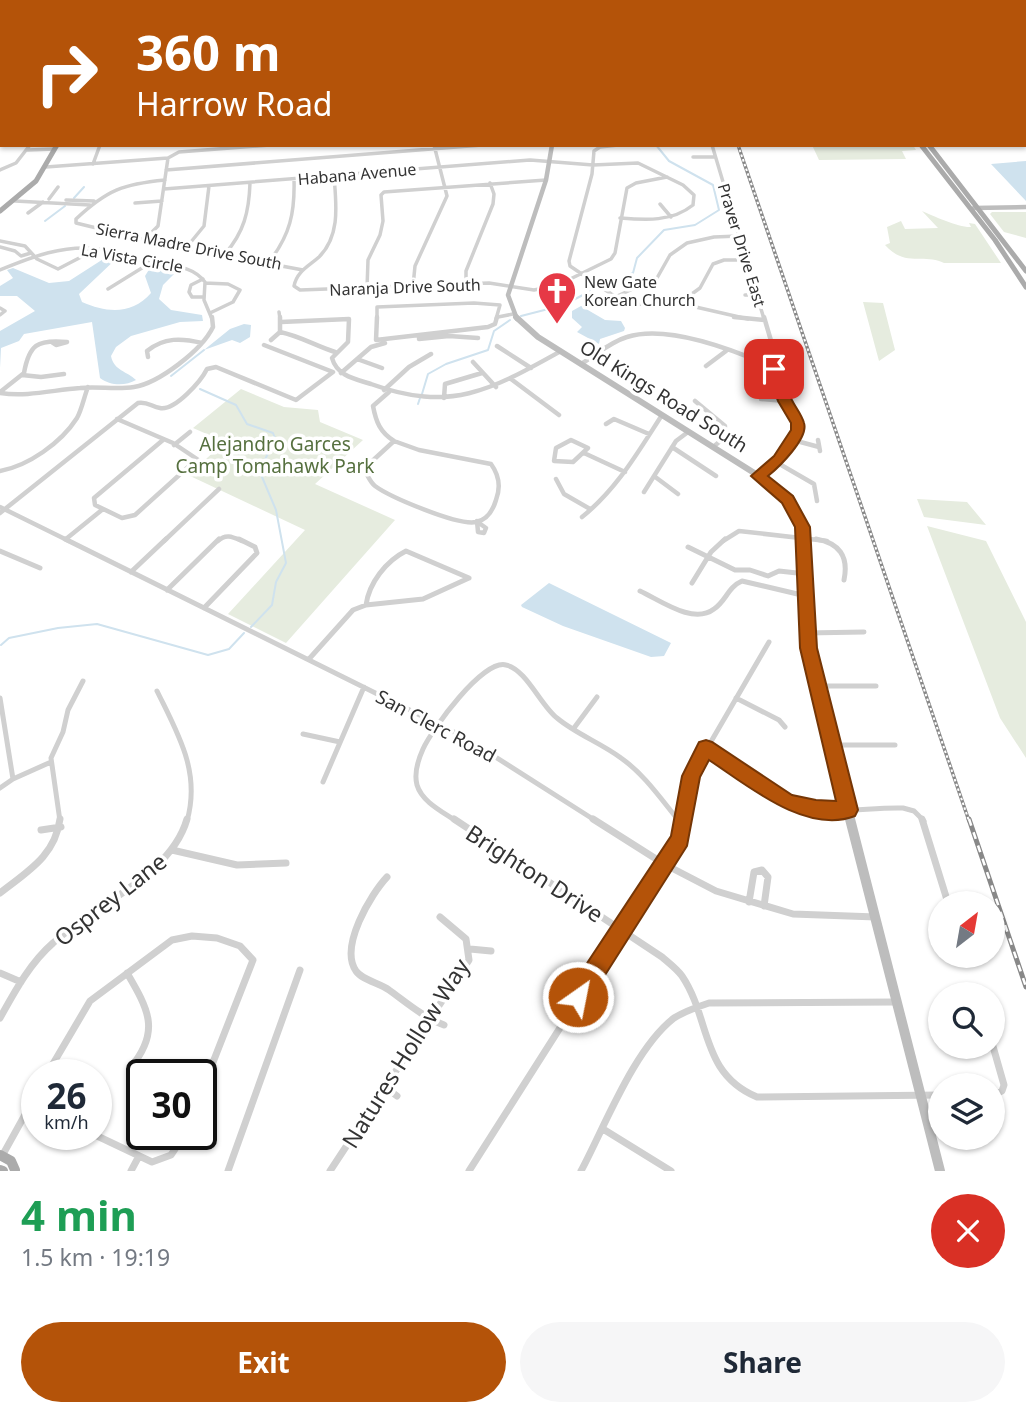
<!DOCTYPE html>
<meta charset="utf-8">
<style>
body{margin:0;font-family:"Noto Sans",sans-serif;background:#f6f6f7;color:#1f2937;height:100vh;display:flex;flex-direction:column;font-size:26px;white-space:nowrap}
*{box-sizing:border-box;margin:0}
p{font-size:23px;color:#747a83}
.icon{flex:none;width:38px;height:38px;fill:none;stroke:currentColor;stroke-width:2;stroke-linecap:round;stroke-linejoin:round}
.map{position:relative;height:1171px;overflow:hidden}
.side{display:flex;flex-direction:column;background:#fff;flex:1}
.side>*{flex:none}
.guide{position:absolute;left:0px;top:0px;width:1027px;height:147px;box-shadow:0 2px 5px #0004;background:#b45309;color:#fff;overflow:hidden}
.needle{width:46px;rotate:31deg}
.buttons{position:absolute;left:928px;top:891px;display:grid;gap:14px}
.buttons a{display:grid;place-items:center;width:77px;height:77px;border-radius:50%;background:#fff;box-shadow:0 2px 5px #0004;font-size:35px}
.speed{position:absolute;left:21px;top:1059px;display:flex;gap:14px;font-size:35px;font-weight:700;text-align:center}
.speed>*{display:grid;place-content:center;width:91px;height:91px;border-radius:50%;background:#fff;box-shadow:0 2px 5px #0004;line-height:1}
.speed small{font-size:18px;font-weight:400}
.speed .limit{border:4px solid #111;border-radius:10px;background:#fff;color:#111}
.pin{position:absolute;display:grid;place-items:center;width:60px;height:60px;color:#fff;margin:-30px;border-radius:14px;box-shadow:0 4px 10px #0006}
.me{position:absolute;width:77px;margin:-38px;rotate:33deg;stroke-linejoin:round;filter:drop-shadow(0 0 5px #0008)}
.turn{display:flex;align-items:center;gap:24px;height:147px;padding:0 21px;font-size:32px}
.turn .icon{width:91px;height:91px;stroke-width:2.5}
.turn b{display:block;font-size:49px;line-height:60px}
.round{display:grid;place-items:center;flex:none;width:74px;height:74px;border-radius:37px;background:#f6f6f7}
.overview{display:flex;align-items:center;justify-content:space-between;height:119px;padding:0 21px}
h1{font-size:42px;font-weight:700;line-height:52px;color:#1e9e55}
.cta{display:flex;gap:14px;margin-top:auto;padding:14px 21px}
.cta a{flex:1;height:80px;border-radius:42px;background:#b45309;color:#fff;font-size:28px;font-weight:700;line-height:80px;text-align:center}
.cta a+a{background:#f6f6f7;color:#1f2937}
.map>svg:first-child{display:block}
</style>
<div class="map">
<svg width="1026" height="1171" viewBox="0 0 1026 1171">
<rect width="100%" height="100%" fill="#fff"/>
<!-- green -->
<path fill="#e6ecdf" d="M812,145H913L916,150L902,151L906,159L819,160Z
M922,211C933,216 960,228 971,227L969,223L975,224L1001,263H944C926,253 905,268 885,245L890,243L887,227L901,221L905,229L938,228Z
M992,212H1026V238L1004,232L990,214Z
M863,302L883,303L895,350L879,361Z
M241,389L284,407L318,410L320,422L363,440L315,484L395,520L286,643L228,614L305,530L188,475L225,442L193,428Z
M917,499L967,502L986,525L924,517Z
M927,526L986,541L1026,622V758L1000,718Z"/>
<!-- water -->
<path fill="#cfe2ee" d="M1026,161V201L991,164Z
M108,256L117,258L79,294L82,302C107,313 132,315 151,293L145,276L150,268L174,270V274L163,285L159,299L171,310L202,315L203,321L180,322L131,336L116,347L111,356C114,371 127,371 136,380C126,386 110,386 100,378L92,322L24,334L19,341L1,348L0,368V331L35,311L17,296H0V286L13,278L7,270L13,268L49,283L69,281Z
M581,306L605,320L621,321L625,328L624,331L600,339L599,344L577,332L582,327L572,318V311Z
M244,324L251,325L250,337L240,343L232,340L204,350L230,329Z
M549,583L671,643L664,656L651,657L563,626L522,607L521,605Z"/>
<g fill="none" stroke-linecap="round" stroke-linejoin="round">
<!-- stream -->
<path stroke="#cfe2ee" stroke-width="2" d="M74,198L84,187
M45,221L65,206
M604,285L633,273L637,258L664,230L695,225L719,210L713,185L669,161L656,145
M521,316L564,305L596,288
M171,376L204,350
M200,389L236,405L247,424L273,433L275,438L263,464L262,477L276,510L286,563L276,582L272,605L251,627
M422,394L428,374L446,364L488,350L494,331L510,320
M418,404L420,398
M1,645L9,638L58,628L97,624L208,655L229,649L244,633"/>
<!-- street-far4 -->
<path stroke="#d0d0d0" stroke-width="2.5" d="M271,0L275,2
M321,0L324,2
M382,0L384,2
M807,0H814
M980,0L984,2
M577,1H585
M7,2L9,0
M278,2L284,0
M400,2L409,0
M0,63L2,60"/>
<!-- street-far3 -->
<path stroke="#d0d0d0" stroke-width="3.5" d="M618,145L600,147L594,151L592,174L569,261L570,266L626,304L687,305L748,319
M712,145L764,319
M28,150L55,149
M693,157H715
M93,164L100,145
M46,167L168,158L179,152L270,145
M0,170L16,163L30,145
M166,170L482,145
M334,176C336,203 341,235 319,257C309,266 297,271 294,286L300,290L489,283L534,290L558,285L611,259L615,253L627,188L636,183L667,177
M165,180C123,184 107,190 76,219V223L158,243L303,270
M164,189L530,160L593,165L638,163L683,185L694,195L693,205C672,222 646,220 620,218
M49,199L58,187
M66,200L94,201
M15,201L90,205
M135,203L162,201
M660,204L671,217
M28,213L43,202
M144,240L158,226L168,158
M0,241L25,246L37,259L58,269L85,255L91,248
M0,247L15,251L21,256L31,253
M186,248L204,226L209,186
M225,254C244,232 249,212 250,183
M269,262C290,235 295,213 294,179
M0,270C31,257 65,244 99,249C117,252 134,260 151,263C172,267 191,264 205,282L204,300L212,319
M203,279L191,285L189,292L192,297H204
M205,283L228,284L240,290L233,302L210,313
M466,284V271L493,204L494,194L490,183
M413,286L415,266L447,196L434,145
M367,288L368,260L380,235L383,221L381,195L384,192L546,180
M108,289L150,263
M745,295H757
M615,297L657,278L670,255L687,243L714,237L739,236
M687,305L689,296L700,288L713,264L724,260H747
M0,308L5,311L0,315
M279,312L280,319
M498,317L513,314
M377,319V307L474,303L500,305L496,319"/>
<!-- street-far2 -->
<path stroke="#d0d0d0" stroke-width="4.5" d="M280,317V332
M377,317L376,340L488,327L495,324L497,317
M734,317L765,320
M764,317L772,344
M281,322L349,319L348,342L332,358C337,376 355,379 371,384C451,413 491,390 561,351
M280,332C300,336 316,346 335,352
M419,339L449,336L478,338
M271,340L280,332
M497,346L531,368
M148,357L147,351C164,337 182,338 202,343
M357,359L382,368
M473,362L496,387
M581,364C596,355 610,342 627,337C667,324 731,349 768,365L776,373L785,401L799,426L783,454L758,476
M706,366L726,351
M341,373L371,347L385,343
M22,375L41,377L64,374
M511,379L559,415
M384,390L409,367L431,354
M0,392L24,373C29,345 37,339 67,342L56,345L53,343
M389,392L373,406C376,422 380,432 394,441
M0,393C28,397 53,390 80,388C98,386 116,390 134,387C159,383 202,350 213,327L212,317
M444,398L445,384L482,373
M761,399L785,401
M695,401L725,426L724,438L713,447
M117,419L173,443L197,459L135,515L122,518L95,505L94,498L163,440
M606,424L614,419L649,434
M571,440L588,448L573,462L554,461L556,448Z
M793,440L819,447
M818,440L820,451
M394,441L419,450L491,464C499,475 501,487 496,500C493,510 487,520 476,522C458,526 390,497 375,486C371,483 369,478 366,473L369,464Z
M174,445L190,432
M672,447L716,476
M584,453L625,472
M776,462L814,484L817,501
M0,471C28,466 61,443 77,418C82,409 84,397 88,387
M654,476L678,494
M556,479L564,494L590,509
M644,492L676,441L688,432
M0,507L69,541
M0,513L138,403C147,401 152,407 160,408C175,411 201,381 207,369L216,367L296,400L333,372L264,345
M582,517C617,489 638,452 662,415
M477,521L478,532L484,533L486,528L479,523
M66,539L103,509
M164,541L219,489
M218,541C226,533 233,537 242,541
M723,541L739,531L827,541"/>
<!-- street-far1 -->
<path stroke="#d0d0d0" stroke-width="5" d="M65,539L464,737L596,821
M816,539C839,543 849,556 844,580
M688,547L735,570H750L768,576L779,571L806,574
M0,551L40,568
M131,572L166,539
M692,583L711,552L725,539
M167,590L219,539
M640,591C660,600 693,625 714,609C726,601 728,587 742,581L806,596
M366,605C369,583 386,561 406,551L469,578
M204,608L257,553L255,547L239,539
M806,633L864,632
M309,659L353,610L366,605L423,599L469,578
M816,686H876
M157,691C178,734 201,772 187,821
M0,698L13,779
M736,698L779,720L785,727
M574,728L597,697
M303,734L340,742
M832,745H895
M706,748C741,770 773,804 815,809C844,813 874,807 903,808L914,811L924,821
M323,782L364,687
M0,788L13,779L51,762
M60,821L51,758L63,732L68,710L83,681
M456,821C443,812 422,802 417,785C414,774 418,760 423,749C432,729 483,659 506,665C526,669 541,706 557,718C576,734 601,743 621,758C644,774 661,799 679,821
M683,821L691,776L769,642"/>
<!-- street -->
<path stroke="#d0d0d0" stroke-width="7" d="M454,819L662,957C669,963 677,969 682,976C711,1019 700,1073 757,1097L940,1095
M593,819L664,864L716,891L793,914L876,917
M677,819L684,827
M922,819L948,903
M41,830L61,827
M172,850L237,865L286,863
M387,877C371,894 339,947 356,971C362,980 380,983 389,990C407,1003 423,1017 444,1025
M0,893C28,871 55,856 60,819
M749,902L754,872L762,870L768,877L764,906
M470,949L491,951
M0,973L21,982
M127,973C148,1009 161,1031 131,1067
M0,1018C15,991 30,963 53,943C94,905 171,876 187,819
M992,1043L1004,1085L1002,1091L992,1095
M47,1074L90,1001L172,940L192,936L217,938L240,946L253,960L201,1093
M385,1087L397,1096
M603,1129L671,1171
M93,1134L152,1162L171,1155L185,1134
M2,1156L37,1093
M131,1171L139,1156
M228,1171L300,970
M330,1171L469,960L466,939L440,917
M469,1171L680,839L684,819
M581,1171C605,1126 634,1049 674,1018C685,1011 697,1007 709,1003L896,1002"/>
<!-- secondary-far4 -->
<path stroke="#bdbdbd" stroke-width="3.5" d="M446,0L448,2"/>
<!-- secondary-far3 -->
<path stroke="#bdbdbd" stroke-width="4.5" d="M974,208L1026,207
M517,319L508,295L546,180L552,145"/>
<!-- secondary-far2 -->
<path stroke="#bdbdbd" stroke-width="6" d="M516,317L538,337L767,481C786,498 801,515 805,541"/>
<!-- secondary-far1 -->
<path stroke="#bdbdbd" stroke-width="8" d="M805,539L806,633L812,668L851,821"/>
<!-- secondary -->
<path stroke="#bdbdbd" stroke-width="10" d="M850,819L940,1171"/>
<!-- primary-far1 -->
<path stroke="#ababab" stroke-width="5" d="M921,145L995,240L1026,287
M929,145L1026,271
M0,211L36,181L57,145"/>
<!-- primary -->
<path stroke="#ababab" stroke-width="10" d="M0,1155L11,1161L15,1170
M0,1170L3,1171"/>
<!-- rail-far1 casing -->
<g stroke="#888" stroke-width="3.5">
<path id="rail-far1" d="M738,145L969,821"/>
</g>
<!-- rail casing -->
<g stroke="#888" stroke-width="5">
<path id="rail" d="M969,819L1026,987"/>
</g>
<!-- rail-far1 -->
<use href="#rail-far1" stroke="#fff" stroke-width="2" stroke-dasharray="2.5" stroke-linecap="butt"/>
<!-- rail -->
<use href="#rail" stroke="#fff" stroke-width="2.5" stroke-dasharray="7" stroke-linecap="butt"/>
</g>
<!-- route -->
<path fill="#b45309" stroke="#753606" stroke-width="2" d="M774,365C783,369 785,384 789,393C792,404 801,412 804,423C809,438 779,467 768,476L793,496L810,527L817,648L858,810L855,816C806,835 747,785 709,760L700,777L687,846L586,1005L578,1008L570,1005L567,997L570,989L671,836L682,776L699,742L706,740L712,742L792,795L816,800L836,801L800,648L795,527L782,503L751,476L774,456L791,430V423L778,401L767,369Z"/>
<!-- icons -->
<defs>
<g id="church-pin" transform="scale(2.0125)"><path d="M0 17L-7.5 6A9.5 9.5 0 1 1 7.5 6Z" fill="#e63946" stroke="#fff"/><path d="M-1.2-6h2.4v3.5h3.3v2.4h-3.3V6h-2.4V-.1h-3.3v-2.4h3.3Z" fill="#fff"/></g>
</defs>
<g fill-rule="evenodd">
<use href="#church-pin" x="557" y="291"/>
</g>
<g text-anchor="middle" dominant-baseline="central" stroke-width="7" stroke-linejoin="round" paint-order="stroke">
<!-- far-street labels -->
<g font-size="16" fill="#333" stroke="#fff">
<text transform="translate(357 174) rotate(-5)">Habana Avenue</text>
<text transform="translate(742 245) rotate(73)">Praver Drive East</text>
<text transform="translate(189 246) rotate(11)">Sierra Madre Drive South</text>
<text transform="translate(132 258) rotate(10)">La Vista Circle</text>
<text transform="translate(405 287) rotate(-2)">Naranja Drive South</text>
</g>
<!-- far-poi labels -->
<g font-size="16" fill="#333" stroke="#fff" text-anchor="start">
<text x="584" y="282">New Gate<tspan x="584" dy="18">Korean Church</tspan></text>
</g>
<!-- street labels -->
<g font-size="19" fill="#333" stroke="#fff">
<text transform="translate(664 396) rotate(32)">Old Kings Road South</text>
<text transform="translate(436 726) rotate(28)">San Clerc Road</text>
</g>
<!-- park labels -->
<g font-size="19" fill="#56703f" stroke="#fff">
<text x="275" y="444">Alejandro Garces<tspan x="275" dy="22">Camp Tomahawk Park</tspan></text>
</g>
<!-- near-street labels -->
<g font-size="23" fill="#333" stroke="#fff">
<text transform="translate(535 873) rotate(33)">Brighton Drive</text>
<text transform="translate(110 899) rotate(-38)">Osprey Lane</text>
<text transform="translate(405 1053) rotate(-58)">Natures Hollow Way</text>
</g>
</g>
</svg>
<div class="buttons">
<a><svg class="needle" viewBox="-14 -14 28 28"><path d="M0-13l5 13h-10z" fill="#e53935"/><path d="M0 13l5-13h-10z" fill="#747a83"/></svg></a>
<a><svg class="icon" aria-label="search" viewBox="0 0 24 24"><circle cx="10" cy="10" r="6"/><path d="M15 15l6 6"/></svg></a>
<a><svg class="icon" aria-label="layers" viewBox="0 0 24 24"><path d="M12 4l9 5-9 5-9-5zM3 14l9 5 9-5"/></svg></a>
</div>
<div class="speed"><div>26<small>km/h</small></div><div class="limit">30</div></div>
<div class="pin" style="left:774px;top:369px;background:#d93025"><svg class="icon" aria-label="arrive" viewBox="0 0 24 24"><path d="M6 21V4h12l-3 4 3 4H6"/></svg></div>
<svg class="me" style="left:578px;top:997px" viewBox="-20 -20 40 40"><circle r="17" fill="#b45309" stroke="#fff" stroke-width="3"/><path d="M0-11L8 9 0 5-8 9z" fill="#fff"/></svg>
<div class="guide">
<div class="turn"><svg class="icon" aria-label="right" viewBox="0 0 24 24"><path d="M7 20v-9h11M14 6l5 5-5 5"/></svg><div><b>360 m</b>Harrow Road</div></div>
</div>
</div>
<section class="side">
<div class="overview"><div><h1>4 min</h1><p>1.5 km · 19:19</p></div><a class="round" style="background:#d93025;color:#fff"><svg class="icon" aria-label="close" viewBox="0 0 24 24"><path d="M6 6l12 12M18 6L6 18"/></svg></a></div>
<div class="cta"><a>Exit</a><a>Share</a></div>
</section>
